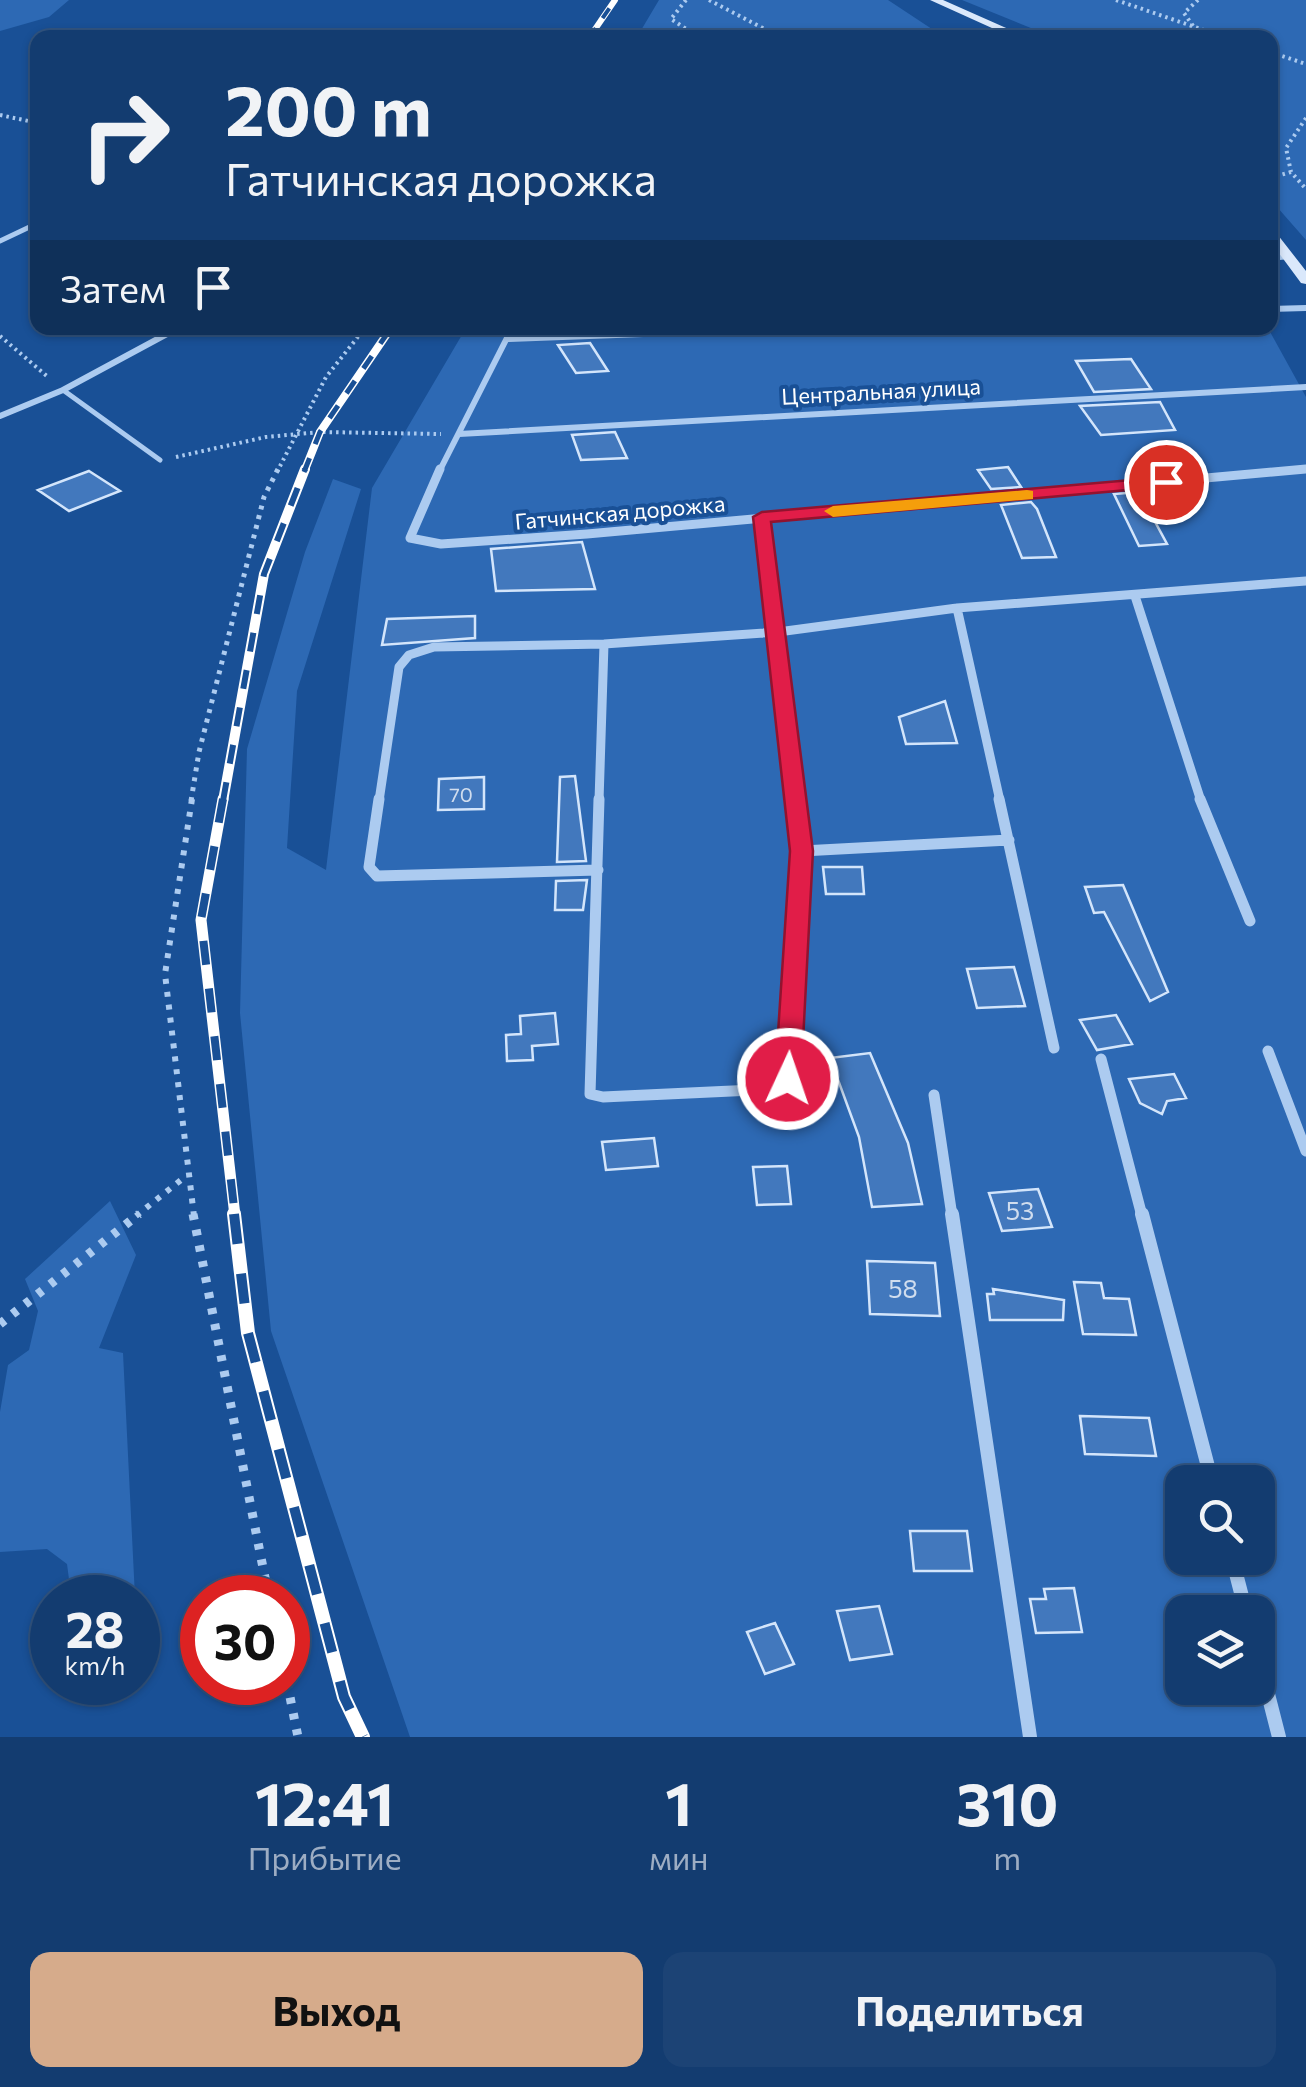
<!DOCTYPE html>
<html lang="ru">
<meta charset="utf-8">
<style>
body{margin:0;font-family:Commissioner,sans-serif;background:#1c4375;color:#f1f3f6;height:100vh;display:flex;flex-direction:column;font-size:38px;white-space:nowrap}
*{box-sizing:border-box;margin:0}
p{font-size:32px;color:#9dadc3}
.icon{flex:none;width:55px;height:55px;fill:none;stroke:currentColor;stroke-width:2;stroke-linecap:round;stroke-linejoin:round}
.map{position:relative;height:1737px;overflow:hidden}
.side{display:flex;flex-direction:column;background:#133c70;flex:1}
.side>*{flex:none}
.hud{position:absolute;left:30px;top:30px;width:1248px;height:305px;border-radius:20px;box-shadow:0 2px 8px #0004,0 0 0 2px #325683;background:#133c70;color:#f1f3f6;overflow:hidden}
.fabs{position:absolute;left:1165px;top:1465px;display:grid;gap:20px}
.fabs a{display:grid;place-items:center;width:110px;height:110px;border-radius:20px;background:#133c70;box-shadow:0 2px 8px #0004,0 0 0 2px #325683;font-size:50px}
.speed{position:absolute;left:30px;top:1575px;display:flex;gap:20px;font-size:50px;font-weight:700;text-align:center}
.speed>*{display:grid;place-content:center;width:130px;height:130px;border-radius:50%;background:#133c70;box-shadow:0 2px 8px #0004,0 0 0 2px #325683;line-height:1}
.speed small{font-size:25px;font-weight:400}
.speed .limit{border:15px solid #d22;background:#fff;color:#111}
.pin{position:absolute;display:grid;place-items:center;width:85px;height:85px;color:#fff;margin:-42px;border:5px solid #fff;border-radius:50%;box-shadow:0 2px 10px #0007}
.me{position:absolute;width:110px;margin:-55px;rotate:3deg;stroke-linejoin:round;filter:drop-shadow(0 0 8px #0008)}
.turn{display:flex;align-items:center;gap:35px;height:210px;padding:0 30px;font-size:45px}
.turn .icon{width:130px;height:130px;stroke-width:2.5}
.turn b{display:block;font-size:70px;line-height:85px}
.then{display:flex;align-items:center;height:95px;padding:0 30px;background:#0003;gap:20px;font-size:38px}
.eta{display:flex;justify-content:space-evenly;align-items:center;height:170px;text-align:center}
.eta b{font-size:60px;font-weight:700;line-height:70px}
.action{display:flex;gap:20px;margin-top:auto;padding:20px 30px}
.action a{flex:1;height:115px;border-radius:20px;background:#d6ab8b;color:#111;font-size:40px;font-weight:700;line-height:115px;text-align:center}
.action a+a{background:#1c4375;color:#f1f3f6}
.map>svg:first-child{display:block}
</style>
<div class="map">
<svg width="1306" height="1737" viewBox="0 0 1306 1737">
<rect width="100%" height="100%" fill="#195096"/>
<!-- green -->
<path fill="#2d69b4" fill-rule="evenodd" d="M0,0H69L49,17L0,31Z
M659,0H888L944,37H637Z
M962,0H1306V240L1270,199V38L1053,37Z
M466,328H1268L1306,397V1737H410L271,1331L240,1013L247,749L305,552L333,479L361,489L297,691L287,848L326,870L372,488ZM1182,1482H1258V1558H1182ZM1182,1612H1258V1688H1182Z
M110,1201L136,1255L99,1348L123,1353L135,1597H93L70,1587L67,1564L47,1549L0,1552V1412L8,1365L29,1350L38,1311L25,1279Z"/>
<!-- building -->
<path fill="#4278bd" stroke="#d3e5fb" stroke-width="2.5" d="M590,343L608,371L576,373L558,345Z
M1131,359L1151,389L1094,392L1076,361Z
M1160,402L1175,430L1101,435L1080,406Z
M615,432L627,458L581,460L572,435Z
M1008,467L1021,487L991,489L978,470Z
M89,471L120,491L69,511L38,490Z
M1139,492L1167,544L1139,546L1114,494Z
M1031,502L1037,509L1056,557L1022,558L1001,505Z
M582,542L595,589L496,591L491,549Z
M475,616V638L382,645L387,619Z
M945,701L957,743L906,744L899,717Z
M575,776L586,861L557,862L560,777Z
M484,777V809L438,810L439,779Z
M823,867H862L864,894H826Z
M587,880L583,910H555L556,881Z
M1123,885L1168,992L1150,1001L1104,912L1094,913L1085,887Z
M1014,967L1025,1006L977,1008L967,969Z
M555,1013L558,1044L532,1046L533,1060L507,1061L506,1035L521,1034L520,1016Z
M1116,1015L1132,1044L1097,1050L1080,1020Z
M870,1053L908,1143L922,1204L872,1207L859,1137L830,1058Z
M1174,1074L1186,1098L1167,1101L1162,1114L1140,1103L1129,1079Z
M654,1138L658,1166L606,1170L602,1142Z
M787,1166L791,1204L757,1205L753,1167Z
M1038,1189L1052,1227L1002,1231L989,1193Z
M867,1261L935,1263L940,1316L870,1314Z
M1074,1282L1101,1283L1104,1298L1129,1299L1136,1335L1083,1334Z
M993,1289L1064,1300L1063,1320H990L987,1294H994Z
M1080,1416L1149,1418L1156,1456L1085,1454Z
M910,1531H967L972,1571H914Z
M1074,1588L1082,1632L1036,1633L1030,1599H1046L1044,1589Z
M879,1606L892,1654L850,1660L837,1611Z
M775,1623L794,1664L765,1674L747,1632Z"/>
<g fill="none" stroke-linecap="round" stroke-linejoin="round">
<!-- path-far3 -->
<path stroke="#accbf0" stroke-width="4" stroke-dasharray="2.5 4" stroke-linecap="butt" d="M686,0L671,19L700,38
M709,0L782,38
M1116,0L1227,38
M1193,26L1184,13L1198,0
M1270,52L1306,64
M0,115L38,123
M1306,118L1286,148L1291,172L1306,189
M1270,178L1291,172
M0,336L48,377
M176,457L266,437L320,432L441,434
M277,472L326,377L365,328"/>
<!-- path-far2 -->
<path stroke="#accbf0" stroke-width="5" stroke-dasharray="4 6" stroke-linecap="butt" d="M191,801L199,752L264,497L278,469"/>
<!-- path-far1 -->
<path stroke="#accbf0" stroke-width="6" stroke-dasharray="5 8" stroke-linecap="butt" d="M192,799L165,974L194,1216
M136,1216L186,1176"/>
<!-- path -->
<path stroke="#accbf0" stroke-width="9" stroke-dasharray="6 10" stroke-linecap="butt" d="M193,1214L269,1598
M0,1324L139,1214
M287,1682L298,1737"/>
<!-- service -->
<path stroke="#accbf0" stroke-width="5" d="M0,241L38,223
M63,390L160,460"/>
<!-- minor-far3 -->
<path stroke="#accbf0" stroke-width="6" d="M1270,258L1289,256
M1270,309L1306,308
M509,339L808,328
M0,416L63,390L178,328
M459,434L1306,387
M439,472L512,328
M1278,472L1306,469"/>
<!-- minor-far2 -->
<path stroke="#accbf0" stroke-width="9" d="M440,469L410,538L441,544L587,534L1306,469
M761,517L796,801
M1135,596L1201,801
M957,608L1000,801
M379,801L399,667L409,655L434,647L604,644L778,632L957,608L1306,581
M599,801L604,644"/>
<!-- minor-far1 -->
<path stroke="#accbf0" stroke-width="11" d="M379,799L369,867L377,876L598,870
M599,799L590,1094L603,1097L777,1089L788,1079L802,851L796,799
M999,799L1054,1048
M1200,799L1250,921
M802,851L1009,840
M1268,1051L1306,1151
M1101,1059L1142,1216
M934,1095L952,1216"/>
<!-- minor -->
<path stroke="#accbf0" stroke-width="14" d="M952,1214L1030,1737
M1142,1214L1212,1482
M1232,1558L1246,1612
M1258,1655L1279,1737"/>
<!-- secondary -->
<path fill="#dae8fb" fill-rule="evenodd" d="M930,0H943L1029,38H1014Z
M1270,229L1274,230L1306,271V284L1301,283L1270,241Z"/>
<!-- rail-far4 casing -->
<g stroke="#fff" stroke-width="6">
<path id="rail-far4" d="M589,38L615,0"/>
</g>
<!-- rail-far3 casing -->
<g stroke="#fff" stroke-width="8">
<path id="rail-far3" d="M304,472L320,432L391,328"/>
</g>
<!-- rail-far2 casing -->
<g stroke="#fff" stroke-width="10">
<path id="rail-far2" d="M223,801L264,574L305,469"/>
</g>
<!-- rail-far1 casing -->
<g stroke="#fff" stroke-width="11">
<path id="rail-far1" d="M223,799L201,920L235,1216"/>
</g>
<!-- rail casing -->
<g stroke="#fff" stroke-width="14">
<path id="rail" d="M234,1214L248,1333L344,1697L363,1737"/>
</g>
<!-- rail-far4 -->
<use href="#rail-far4" stroke="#195096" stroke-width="4" stroke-dasharray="12" stroke-linecap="butt"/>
<!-- rail-far3 -->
<use href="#rail-far3" stroke="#195096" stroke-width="5" stroke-dasharray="15" stroke-linecap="butt"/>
<!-- rail-far2 -->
<use href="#rail-far2" stroke="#195096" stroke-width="6" stroke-dasharray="19" stroke-linecap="butt"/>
<!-- rail-far1 -->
<use href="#rail-far1" stroke="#195096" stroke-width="8" stroke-dasharray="24" stroke-linecap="butt"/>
<!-- rail -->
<use href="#rail" stroke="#195096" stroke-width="10" stroke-dasharray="30" stroke-linecap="butt"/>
</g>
<!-- route -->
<path fill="#e11d48" stroke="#92132f" stroke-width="2.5" d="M1166,477L1172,479V486L771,522L813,851L801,1079L797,1085H779L775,1079L790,851L753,517L762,512Z"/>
<!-- slow -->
<path fill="#f59e0b" d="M1027,490L1033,491V499L833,517L824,511L833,506Z"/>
<g text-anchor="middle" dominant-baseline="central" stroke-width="8" stroke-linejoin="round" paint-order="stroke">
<!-- number labels -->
<g font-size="20" fill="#d0ddee">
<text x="461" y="794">70</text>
</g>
<!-- far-street labels -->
<g font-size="22" fill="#fff" stroke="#195096">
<text transform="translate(881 391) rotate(-3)">Центральная улица</text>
<text transform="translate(620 512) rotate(-5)">Гатчинская дорожка</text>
</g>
<!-- near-number labels -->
<g font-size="25" fill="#d0ddee">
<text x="1020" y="1210">53</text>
<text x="903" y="1288">58</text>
</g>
</g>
</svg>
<div class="fabs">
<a><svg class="icon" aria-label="search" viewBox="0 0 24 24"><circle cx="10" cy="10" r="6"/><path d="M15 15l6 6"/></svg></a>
<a><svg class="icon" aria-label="layers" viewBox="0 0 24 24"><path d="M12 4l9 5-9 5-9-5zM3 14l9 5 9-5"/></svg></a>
</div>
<div class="speed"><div>28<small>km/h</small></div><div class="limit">30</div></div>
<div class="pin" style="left:1166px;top:482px;background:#d93025"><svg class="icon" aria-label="arrive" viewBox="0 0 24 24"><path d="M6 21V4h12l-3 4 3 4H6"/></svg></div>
<svg class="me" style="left:788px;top:1079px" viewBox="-20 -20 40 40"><circle r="17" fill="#e11d48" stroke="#fff" stroke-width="3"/><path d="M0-11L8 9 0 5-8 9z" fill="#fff"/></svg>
<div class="hud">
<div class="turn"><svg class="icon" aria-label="right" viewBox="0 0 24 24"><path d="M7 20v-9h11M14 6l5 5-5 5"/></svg><div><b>200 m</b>Гатчинская дорожка</div></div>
<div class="then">Затем<svg class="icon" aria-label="arrive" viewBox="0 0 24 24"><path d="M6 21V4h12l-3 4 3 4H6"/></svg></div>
</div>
</div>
<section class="side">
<div class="eta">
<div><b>12:41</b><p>Прибытие</p></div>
<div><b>1</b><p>мин</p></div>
<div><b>310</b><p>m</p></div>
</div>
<div class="action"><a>Выход</a><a>Поделиться</a></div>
</section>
